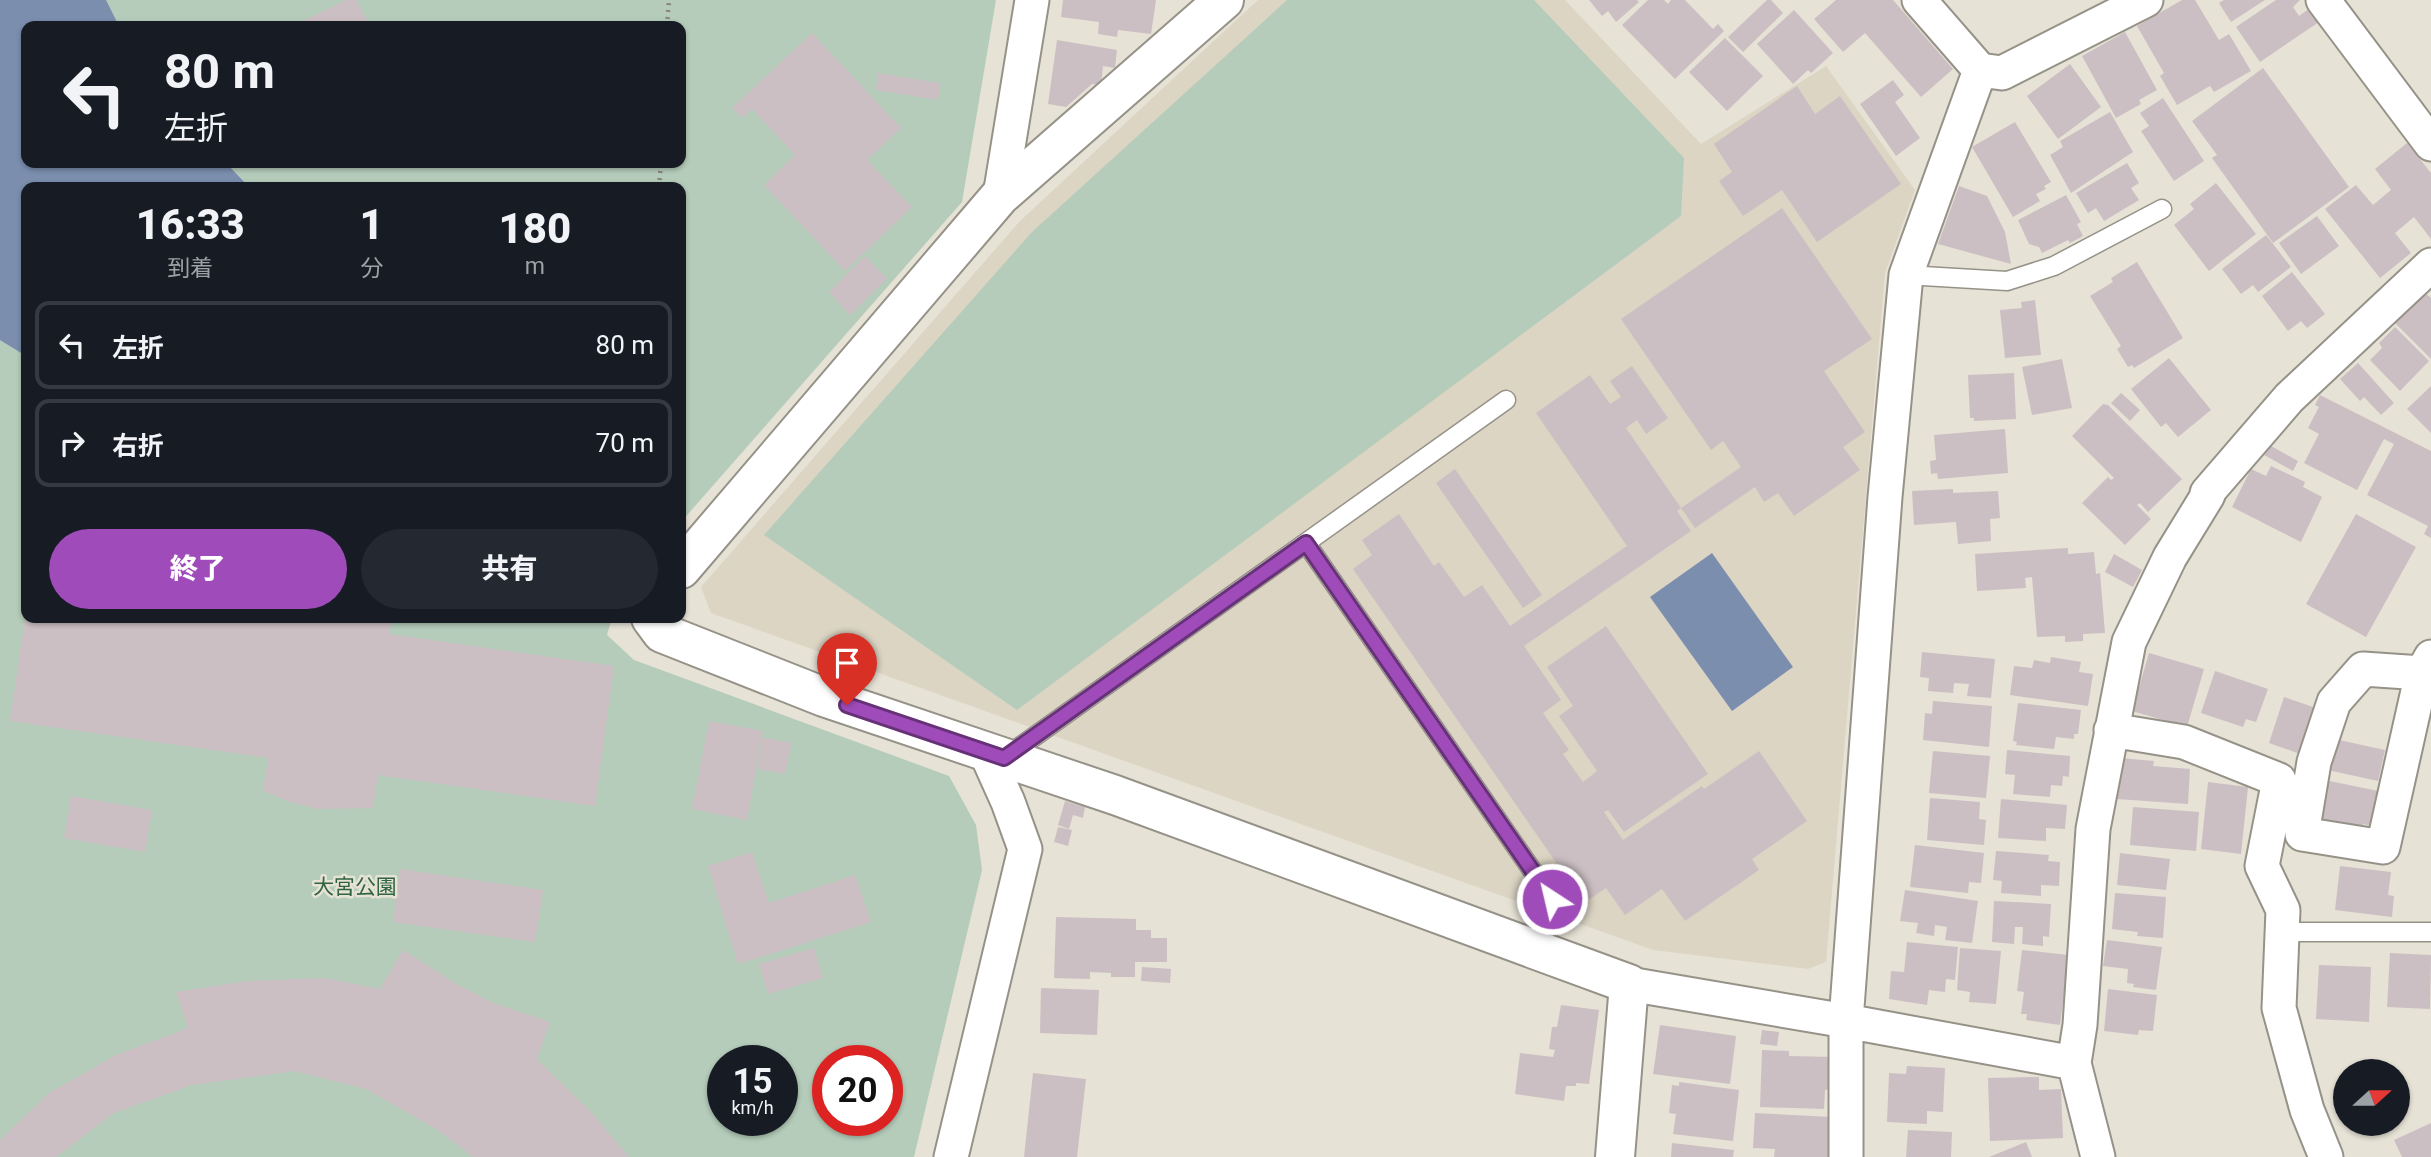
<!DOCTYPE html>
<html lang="ja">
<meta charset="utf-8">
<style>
body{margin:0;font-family:Roboto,"Noto Sans JP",sans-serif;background:#242831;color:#f1f3f6;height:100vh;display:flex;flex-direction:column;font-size:26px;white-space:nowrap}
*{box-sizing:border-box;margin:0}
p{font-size:23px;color:#9ea1a6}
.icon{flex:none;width:38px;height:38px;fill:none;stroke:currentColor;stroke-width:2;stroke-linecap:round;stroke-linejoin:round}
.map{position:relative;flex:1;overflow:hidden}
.panel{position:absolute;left:21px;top:182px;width:665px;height:441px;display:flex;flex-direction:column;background:#171b24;border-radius:14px;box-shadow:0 2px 5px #0004}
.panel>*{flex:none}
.guide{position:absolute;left:21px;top:21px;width:665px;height:147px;border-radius:14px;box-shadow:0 2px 5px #0004;background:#171b24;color:#f1f3f6;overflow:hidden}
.needle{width:46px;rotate:69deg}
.buttons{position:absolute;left:2333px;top:1059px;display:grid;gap:14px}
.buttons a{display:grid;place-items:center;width:77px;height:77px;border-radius:50%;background:#171b24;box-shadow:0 2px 5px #0004;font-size:35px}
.speed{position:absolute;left:707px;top:1045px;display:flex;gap:14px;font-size:35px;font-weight:700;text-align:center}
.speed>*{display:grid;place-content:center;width:91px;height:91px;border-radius:50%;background:#171b24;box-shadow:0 2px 5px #0004;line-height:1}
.speed small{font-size:18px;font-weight:400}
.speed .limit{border:10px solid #d22;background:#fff;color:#111}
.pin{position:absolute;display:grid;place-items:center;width:60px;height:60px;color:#fff;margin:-72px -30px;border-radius:50% 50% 50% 0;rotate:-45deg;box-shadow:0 0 7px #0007}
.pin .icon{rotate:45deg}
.me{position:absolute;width:77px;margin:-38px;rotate:325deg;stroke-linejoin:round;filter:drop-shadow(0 0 5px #0008)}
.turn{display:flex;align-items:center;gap:24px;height:147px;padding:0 28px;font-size:32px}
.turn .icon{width:91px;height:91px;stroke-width:2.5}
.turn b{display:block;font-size:49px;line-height:60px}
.eta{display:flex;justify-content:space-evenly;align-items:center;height:119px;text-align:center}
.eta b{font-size:42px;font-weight:800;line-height:49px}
.primary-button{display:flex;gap:14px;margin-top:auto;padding:14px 28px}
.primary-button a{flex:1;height:80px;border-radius:42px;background:#9f4bb9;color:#fff;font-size:28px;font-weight:800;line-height:80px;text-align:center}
.primary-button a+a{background:#242831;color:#f1f3f6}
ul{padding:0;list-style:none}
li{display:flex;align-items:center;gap:21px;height:88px;margin:0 14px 10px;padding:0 14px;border:4px solid #363941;border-radius:14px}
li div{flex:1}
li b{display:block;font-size:26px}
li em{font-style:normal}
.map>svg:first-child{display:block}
</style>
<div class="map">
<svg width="2431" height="1157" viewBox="0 0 2431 1157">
<rect width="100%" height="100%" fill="#e6e2d6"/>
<!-- built -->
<path fill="#dcd5c4" d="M1258,0H1565L1701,144L1826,66L1915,190L1885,273L1826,962L1808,969L1653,950L711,613L701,587L1019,222Z"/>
<!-- green -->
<path fill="#b5ccba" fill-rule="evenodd" d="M0,0H996L962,202L681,522V187H26V618H612L607,635L634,660L949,776L976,825L982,870L914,1157H0ZM26,26H681V163H26ZM723,1060H782V1120H723ZM828,1060H887V1120H828Z
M1287,0H1534L1684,158L1681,216L1017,710L764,535L1032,232Z"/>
<!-- water -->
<path fill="#7b8eae" d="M0,0H106L119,26H26V163H226L249,187H26V356L0,340Z
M1712,553L1793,667L1732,711L1650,597Z"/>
<!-- building -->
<path fill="#ccbfc3" d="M346,0H356L370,26H301L299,23Z
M1063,0H1156L1151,34L1118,30L1117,37L1098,34L1099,22L1061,17Z
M1589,0H1637L1639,2L1616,22L1608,11L1602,16Z
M1648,0H1664L1668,4L1671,0H1685L1713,29L1718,24L1724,31L1675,79L1622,25Z
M1767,0H1771L1783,13L1743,52L1728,37Z
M1836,0H1893L1953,69L1921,97L1865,33L1843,52L1814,19Z
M2182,0H2195L2219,40L2229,34L2251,71L2214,92L2210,86L2177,105L2160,76L2164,73L2137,26Z
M2224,0H2265L2231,22L2219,3Z
M2276,0H2300L2293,7L2299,16L2310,8L2319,22L2260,62L2236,27Z
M1794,10L1833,53L1811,73L1808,70L1793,84L1757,44Z
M2125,32L2157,90L2139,100L2141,104L2116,118L2082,56Z
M812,33L901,128L867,160L912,207L845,271L764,185L795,155L752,109L742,118L732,108Z
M1725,38L1763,76L1727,111L1689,72Z
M1057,40L1117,50L1115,68L1103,66L1101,85L1092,84L1066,107L1048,104Z
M2070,64L2101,107L2058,139L2027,96Z
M2263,68L2349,187L2273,243L2212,158L2217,155L2192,121Z
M878,73L940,83L938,100L876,90Z
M1893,80L1904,95L1895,102L1920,138L1896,156L1860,104Z
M1797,86L1815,114L1840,96L1901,184L1817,242L1782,190L1743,216L1719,181L1732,172L1714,144Z
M2163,98L2204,161L2174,181L2141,131L2149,126L2140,113Z
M2110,112L2133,152L2071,193L2050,155L2063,147L2060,141Z
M2015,122L2051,182L2044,186L2046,189L2036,194L2040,201L2013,217L1972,147Z
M2407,143L2431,173V239L2414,217L2395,233L2411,253L2380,278L2325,209L2356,185L2373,205L2391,190L2375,169Z
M2127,163L2139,183L2131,188L2139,200L2104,221L2096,208L2088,213L2076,193Z
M2216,183L2256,234L2209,271L2174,225L2194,209L2190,204Z
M1959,186L1987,196L2005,232L2011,264L1938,244Z
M2066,195L2081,222L2077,224L2083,236L2070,243L2068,240L2042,253L2039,247L2029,244L2018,220Z
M1782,208L1872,339L1824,371L1865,432L1843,447L1860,470L1794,516L1778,493L1764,502L1755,487L1695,528L1681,508L1741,467L1723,441L1711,450L1621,319Z
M2317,216L2339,246L2301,274L2279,243Z
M2266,235L2291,267L2258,292L2253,285L2241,294L2222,269Z
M865,256L887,279L850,315L829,292Z
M2137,262L2183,338L2134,368L2132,365L2128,367L2117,349L2121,346L2090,296L2113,282L2111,278Z
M2292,272L2325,314L2307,328L2301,321L2288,331L2262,296Z
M2423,291L2431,298V359L2393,321Z
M2035,300L2041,355L2005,358L2000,310L2022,308L2021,302Z
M2395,327L2429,361L2400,391L2370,360L2382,348L2379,343Z
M2169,358L2211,410L2178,437L2166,423L2161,427L2131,389Z
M2062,359L2072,408L2032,415L2022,367Z
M2358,363L2394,403L2381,415L2364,397L2360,401L2340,379Z
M1632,366L1668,418L1646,434L1637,420L1626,428L1681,508L1677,511L1691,531L1524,646L1561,700L1543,713L1569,750L1563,754L1583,782L1597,771L1559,716L1573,706L1547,667L1606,626L1708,774L1624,832L1608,810L1604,812L1623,840L1702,786L1704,789L1759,751L1807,821L1752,859L1759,870L1685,921L1662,889L1625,915L1606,888L1584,903L1353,569L1372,555L1362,540L1399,514L1434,566L1439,562L1464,597L1482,585L1510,626L1627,546L1536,413L1590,375L1610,404L1621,397L1610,381Z
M2014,373L2016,419L1974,421V418H1970L1968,375Z
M2431,386V433L2407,409Z
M2121,393L2140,410L2130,421L2111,403Z
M2320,395L2431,451V538L2424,534L2428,526L2367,495L2394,444L2384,439L2357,490L2304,463L2319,434L2308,428L2319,407L2315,405Z
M2103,404L2108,405L2182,479L2148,512L2140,503L2137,505L2151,519L2125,545L2082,503L2108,477L2111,480L2114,478L2072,436Z
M2005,429L2008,473L1938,479L1937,473L1931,474L1930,461L1936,460L1934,435Z
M2264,442L2298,461L2293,471L2259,452Z
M2271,466L2305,482L2303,487L2322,497L2301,542L2232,507L2251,469L2266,476Z
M1455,469L1542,595L1523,608L1436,483Z
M1953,489V493L1998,491L2000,518L1990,519L1991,541L1958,544L1956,522L1914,525L1912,491Z
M2356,514L2416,547L2366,637L2306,604Z
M2068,548V554L2094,552L2096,574L2100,573L2105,633L2083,634V641L2065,642V636L2037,637L2032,577L2025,578L2026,588L1977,591L1975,554Z
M2114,554L2142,570L2133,587L2105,572Z
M25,618H392L389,634L614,666L595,806L378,775L373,808L318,809L290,802L263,791L268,758L10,721Z
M1922,652L1995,659L1991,698L1967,696L1969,684L1954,683L1953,693L1928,691L1929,678L1920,677Z
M2149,653L2204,669L2187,727L2132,711Z
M2051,657L2081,662L2079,672L2093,674L2088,706L2010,695L2014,666L2032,668L2034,660L2050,663Z
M2215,671L2268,689L2256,722L2246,719L2243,727L2201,713Z
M2284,697L2319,709L2303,755L2269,743Z
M1933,701L1992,706L1989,747L1923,740L1925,713L1932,714Z
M2018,703L2081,710L2078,734H2074V739L2056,737L2054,749L2016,745L2017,742L2013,741Z
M709,721L763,731L747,820L692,809Z
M763,737L791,743L785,774L758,769Z
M2330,738L2385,750L2378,781L2323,769Z
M2007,750L2070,756L2069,777L2063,776L2062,786L2051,785L2050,797L2013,794L2015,775L2005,774Z
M1933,751L1990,756L1986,798L1929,793Z
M2120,758L2154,761L2153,766L2190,769L2188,804L2117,799Z
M2320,779L2378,791L2371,826L2363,824L2362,827L2335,822L2334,826L2317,822Z
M2208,782L2248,787L2241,854L2201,849Z
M71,796L152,810L145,852L64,838Z
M1930,798L1980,802L1979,819L1986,820L1984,845L1927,840Z
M2001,799L2067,805L2065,829L2046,828V841L1998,838Z
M1065,801L1085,807L1083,818L1073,815L1069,829L1058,825Z
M2133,807L2199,812L2196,851L2130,845Z
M1058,827L1072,830L1068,846L1054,842Z
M1915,845L1984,853L1981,883L1969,882L1968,893L1910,887Z
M1996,851L2049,855L2048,861L2060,862L2059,886L2041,885V896L2001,893L2002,881L1993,880Z
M752,852L769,903L855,875L871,922L738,964L708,866Z
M2120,853L2170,859L2166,890L2117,885Z
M2340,866L2391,872L2388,895L2394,896L2392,917L2335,910Z
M400,869L543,890L535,942L393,922Z
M1905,890L1978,901L1972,943L1945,940L1947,927L1935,925L1934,936L1916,933L1918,923L1900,921Z
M2115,893L2166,897L2163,938L2137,936L2138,932L2112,929Z
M1994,901L2051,904L2049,937L2043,936V946L2022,944L2023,927H2015L2014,944L1992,942Z
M1056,917L1136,919V930H1151V938H1167V962H1135V977H1111V973L1090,972V979L1054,978Z
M2107,940L2162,947L2156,990L2133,987L2134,984L2127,983L2128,969L2103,966Z
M1907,942L1958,947L1955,980L1946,979L1945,992L1929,990L1927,1005L1889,999L1891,971L1904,972Z
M814,948L823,978L768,994L759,964Z
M1960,948L2001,951L1996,1004L1969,1002L1970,992L1957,990Z
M403,950L455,983L493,1003L550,1022L537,1059L591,1112L629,1157H473L438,1130L366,1089L294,1071L192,1085L114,1113L56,1157H0V1140L49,1093L116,1055L188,1028L176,992L247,981L324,978L380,989Z
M2022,950L2069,955L2060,1025L2026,1020L2027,1014H2021L2024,992L2017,991Z
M2390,953L2431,955L2430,1009L2387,1007Z
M2319,965L2371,967L2369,1022L2316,1019Z
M1142,967L1171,969L1170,983L1141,981Z
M1041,988L1099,990L1097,1035L1040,1033Z
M2108,989L2157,995L2153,1031L2139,1030L2138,1035L2104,1031Z
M1561,1005L1599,1010L1589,1084L1576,1083V1086H1566L1564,1101L1515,1094L1520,1053L1553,1057L1555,1050L1549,1049L1552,1027H1557Z
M1660,1025L1736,1036L1730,1084L1653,1074Z
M1762,1030L1779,1032L1777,1046L1760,1044Z
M1762,1050L1789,1051V1056L1833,1057L1832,1089L1825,1090L1824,1109L1760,1107Z
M1907,1066L1945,1068L1943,1112L1927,1111V1124L1887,1122L1889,1073L1906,1074Z
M1033,1073L1086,1079L1077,1157H1024Z
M2039,1077V1090L2061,1089L2063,1138L1990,1141L1988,1078Z
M1679,1082L1739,1090L1733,1141L1673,1134L1676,1114L1669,1113L1672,1085L1679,1086Z
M1755,1113L1831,1117L1829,1136L1835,1137L1834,1157H1774L1775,1149L1753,1148Z
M2431,1123V1157H2402L2394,1140Z
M1908,1130L1952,1132L1951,1157H1906Z
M2026,1142L2032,1157H1989Z
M1672,1143L1734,1150L1733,1157H1671Z"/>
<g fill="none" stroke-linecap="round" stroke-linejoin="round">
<!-- lane casing -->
<g stroke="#969288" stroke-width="21">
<path id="lane" d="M1906,275L2007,281L2054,266L2162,209
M1306,543L1552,899
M1007,756L1506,400
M2282,932H2430"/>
</g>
<!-- street casing -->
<g stroke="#969288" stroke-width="37">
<path id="street" d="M1919,0L1980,70L2002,73L2146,0
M2323,0L2431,144
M1000,196L1032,0
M2422,673L2363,669L2334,702L2314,762L2302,834L2383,847L2422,673L2431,657
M2111,730L2184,742L2279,780L2262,866L2283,910L2279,1008L2307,1110L2326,1157
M1629,984L1846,1021L1885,497L1906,275L1980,70
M951,1157L1025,849L1008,802L986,753
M1846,1157V1021L2074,1063
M2098,1157L2074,1063L2080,1025L2093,829L2129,642L2170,557L2208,495L2207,493L2289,398L2431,265"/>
</g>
<!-- secondary casing -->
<g stroke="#969288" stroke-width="42">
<path id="secondary" d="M681,569L1000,196L1224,0
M651,618L662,633L824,697L1115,795L1629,984L1615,1157"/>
</g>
<!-- path -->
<path stroke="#88857d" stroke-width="4.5" stroke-dasharray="2 5" stroke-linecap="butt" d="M667,26L669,0
M659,187L661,163"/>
<!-- lane -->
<use href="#lane" stroke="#fff" stroke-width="18"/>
<!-- street -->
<use href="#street" stroke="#fff" stroke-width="33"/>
<!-- secondary -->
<use href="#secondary" stroke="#fff" stroke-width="38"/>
</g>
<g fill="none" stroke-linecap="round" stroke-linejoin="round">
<!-- route casing -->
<g stroke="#673178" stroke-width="18">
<path id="route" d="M847,705L1004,758L1306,543L1552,899"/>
</g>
<!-- route -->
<use href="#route" stroke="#9f4bb9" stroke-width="12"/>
</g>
<g text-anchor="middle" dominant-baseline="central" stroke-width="5" stroke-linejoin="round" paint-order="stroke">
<!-- park labels -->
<g font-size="21" fill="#306440" stroke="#e6e2d6">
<text x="355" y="887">大宮公園</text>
</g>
</g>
</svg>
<div class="buttons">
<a><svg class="needle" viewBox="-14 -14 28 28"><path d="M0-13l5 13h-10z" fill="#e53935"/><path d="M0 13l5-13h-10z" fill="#9ea1a6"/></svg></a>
</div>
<div class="speed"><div>15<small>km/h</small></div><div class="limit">20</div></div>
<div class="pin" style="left:847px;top:705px;background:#d93025"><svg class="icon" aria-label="arrive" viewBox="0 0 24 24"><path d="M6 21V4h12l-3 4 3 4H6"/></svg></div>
<svg class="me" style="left:1552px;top:899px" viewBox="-20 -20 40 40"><circle r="17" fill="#9f4bb9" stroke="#fff" stroke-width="3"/><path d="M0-11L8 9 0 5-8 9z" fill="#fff"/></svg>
<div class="guide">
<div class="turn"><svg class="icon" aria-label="left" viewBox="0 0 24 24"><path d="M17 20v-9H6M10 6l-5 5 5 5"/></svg><div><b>80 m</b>左折</div></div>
</div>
<section class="panel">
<div class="eta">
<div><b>16:33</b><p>到着</p></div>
<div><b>1</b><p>分</p></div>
<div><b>180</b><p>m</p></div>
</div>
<ul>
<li><svg class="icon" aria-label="left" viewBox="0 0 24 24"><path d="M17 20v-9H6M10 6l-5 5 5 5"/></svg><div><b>左折</b></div><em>80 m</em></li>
<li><svg class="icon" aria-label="right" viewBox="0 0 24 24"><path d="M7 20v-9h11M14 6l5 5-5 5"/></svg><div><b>右折</b></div><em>70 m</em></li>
</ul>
<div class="primary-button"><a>終了</a><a>共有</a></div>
</section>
</div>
